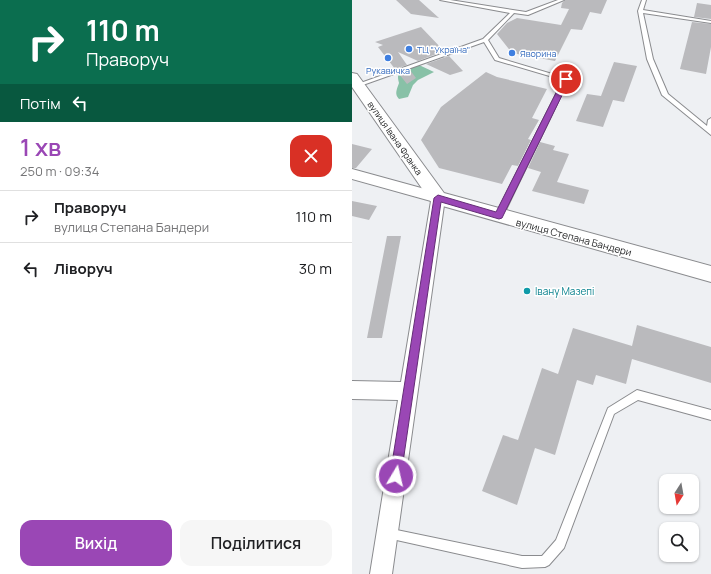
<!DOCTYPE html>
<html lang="uk">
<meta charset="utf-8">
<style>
body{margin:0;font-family:Manrope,sans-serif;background:#f6f6f6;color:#202124;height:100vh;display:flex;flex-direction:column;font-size:15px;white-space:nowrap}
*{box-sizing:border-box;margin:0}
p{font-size:13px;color:#757577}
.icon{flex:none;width:22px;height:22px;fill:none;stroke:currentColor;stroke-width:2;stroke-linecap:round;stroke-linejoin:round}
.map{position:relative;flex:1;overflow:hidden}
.details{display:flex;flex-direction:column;background:#fff;width:352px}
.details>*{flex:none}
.hud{background:#0b6e4f;color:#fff;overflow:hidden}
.needle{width:26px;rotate:191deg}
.buttons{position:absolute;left:307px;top:474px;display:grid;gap:8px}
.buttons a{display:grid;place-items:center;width:40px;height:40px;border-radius:8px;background:#fff;box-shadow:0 1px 3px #0004;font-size:20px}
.pin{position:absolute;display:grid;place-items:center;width:34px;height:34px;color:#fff;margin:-17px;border:2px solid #fff;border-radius:50%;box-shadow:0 1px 4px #0007}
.me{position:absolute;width:44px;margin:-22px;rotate:9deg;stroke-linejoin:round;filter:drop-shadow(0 0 3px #0008)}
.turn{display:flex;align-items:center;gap:14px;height:84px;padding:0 20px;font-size:18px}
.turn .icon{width:52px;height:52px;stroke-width:2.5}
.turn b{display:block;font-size:28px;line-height:34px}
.then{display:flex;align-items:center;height:38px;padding:0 20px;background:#0003;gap:8px;font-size:15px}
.round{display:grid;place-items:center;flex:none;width:42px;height:42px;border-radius:12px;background:#f6f6f6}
.head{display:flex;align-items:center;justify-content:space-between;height:68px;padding:0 20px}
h1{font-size:24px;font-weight:600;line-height:30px;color:#9a47b5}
.button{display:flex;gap:8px;margin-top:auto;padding:8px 20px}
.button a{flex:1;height:46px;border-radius:12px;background:#9a47b5;color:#fff;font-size:16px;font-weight:600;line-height:46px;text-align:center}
.button a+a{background:#f6f6f6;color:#202124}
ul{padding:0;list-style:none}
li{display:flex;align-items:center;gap:12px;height:52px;padding:0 20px;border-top:1px solid #e0e0e0}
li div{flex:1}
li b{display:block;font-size:15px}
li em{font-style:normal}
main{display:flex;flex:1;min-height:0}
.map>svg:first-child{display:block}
</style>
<main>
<section class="details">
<div class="hud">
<div class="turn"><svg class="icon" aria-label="right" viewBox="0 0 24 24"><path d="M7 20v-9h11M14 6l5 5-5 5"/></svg><div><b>110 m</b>Праворуч</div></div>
<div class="then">Потім<svg class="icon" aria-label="left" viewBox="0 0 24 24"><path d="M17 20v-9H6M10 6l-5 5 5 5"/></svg></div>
</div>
<div class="head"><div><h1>1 хв</h1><p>250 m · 09:34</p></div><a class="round" style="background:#d93025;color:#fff"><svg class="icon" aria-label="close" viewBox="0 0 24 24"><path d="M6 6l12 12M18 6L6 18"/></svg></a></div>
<ul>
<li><svg class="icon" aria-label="right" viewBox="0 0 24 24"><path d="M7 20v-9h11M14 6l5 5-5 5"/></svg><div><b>Праворуч</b><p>вулиця Степана Бандери</p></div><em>110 m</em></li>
<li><svg class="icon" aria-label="left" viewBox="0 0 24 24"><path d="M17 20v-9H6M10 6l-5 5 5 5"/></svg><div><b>Ліворуч</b></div><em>30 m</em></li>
</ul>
<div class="button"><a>Вихід</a><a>Поділитися</a></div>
</section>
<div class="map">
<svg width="359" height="574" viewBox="0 0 359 574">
<rect width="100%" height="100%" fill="#eef0f3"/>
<!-- forest -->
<path fill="#88c1a7" d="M67,65L82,72L66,80L61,85L56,97L47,99C42,94 45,89 47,83C45,76 46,73 50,68Z"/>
<!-- building -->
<path fill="#bababd" d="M44,0H67L87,18L59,14Z
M213,0H255L249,14L238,12L230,30L219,29L203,61L160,53L145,34L155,23L165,18L209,25L217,9L209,8L210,3Z
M345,3L359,5V19L342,17Z
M340,22L359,24V47L354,74L328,69Z
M69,27L92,51L66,61L46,52L55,65L43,69L26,47L31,45L23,42Z
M97,56L111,71L98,75L74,64Z
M262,62L285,66L272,102L261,100L251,127L224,121L235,94L249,96Z
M58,70L64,78L55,84L47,74Z
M134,72L145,77L195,89L180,118L187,120L176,139L179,140L166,166L160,165L150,184L87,168L69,140L89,107Z
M188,142L203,146L201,150L217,154L205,182L237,190L232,204L180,191L189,172L176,168Z
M0,144L20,149L4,168H0Z
M0,201L25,206L17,220L0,216Z
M35,236H49L30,338H15Z
M285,325L359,347V383L280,359L274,384L244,375L241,385L225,380L203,455L183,448L165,505L130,491L151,435L166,440L190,368L206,374L221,328L280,346Z"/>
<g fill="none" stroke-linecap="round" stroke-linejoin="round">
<!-- service casing -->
<g stroke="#8a8b8e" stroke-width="2">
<path id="service" d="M88,0H98L174,12L206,0H212L176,15L162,13L136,40L147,58L217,79L151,216L147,219L143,216L211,80L143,60L132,42L8,86L3,85L131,39L158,13Z
M290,0H294L291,10L359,21V23L291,13L301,59L316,94L355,126L356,120L359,118V135L310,95L295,59L286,11Z
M285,390L359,410V420L286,400L262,414L212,548L197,565L193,567L170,568L31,537L30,533L31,529L35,528L170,556H190L204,540L256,408Z"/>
</g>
<!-- minor casing -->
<g stroke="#8a8b8e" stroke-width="2">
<path id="minor" d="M0,169L91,194L93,198L40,574H18L46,400L0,399V381L49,382L79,201L0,179Z"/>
</g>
<!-- tertiary casing -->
<g stroke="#8a8b8e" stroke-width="2">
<path id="tertiary" d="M0,73L5,74L92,193L359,266V282L80,203L0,87Z"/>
</g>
<!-- service -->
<use href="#service" fill="#fff" fill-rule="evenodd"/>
<!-- minor -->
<use href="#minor" fill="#fff" fill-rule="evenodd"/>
<!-- tertiary -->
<use href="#tertiary" fill="#fff" fill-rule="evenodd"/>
</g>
<!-- route -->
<path fill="#9a47b5" stroke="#642e76" d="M214,77L218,79L150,218L147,219L89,202L49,476L48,480L44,482L40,480L38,476L82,198L86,195L144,212L211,79Z"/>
<!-- markers -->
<g fill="#3f7fe0" stroke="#fff" stroke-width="1.5">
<circle cx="57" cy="49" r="4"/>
<circle cx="160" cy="53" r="4"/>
<circle cx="36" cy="58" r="4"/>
</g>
<circle fill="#0f9aa8" stroke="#fff" stroke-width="1.5" cx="175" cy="291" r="4"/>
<g text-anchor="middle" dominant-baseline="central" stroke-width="3" stroke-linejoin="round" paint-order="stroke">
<!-- far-shop labels -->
<g font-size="9" fill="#366cbe" stroke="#fff" text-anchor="start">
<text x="65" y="49">ТЦ "Україна"</text>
<text x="168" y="53">Яворина</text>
<text x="36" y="70" text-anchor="middle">Рукавичка</text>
</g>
<!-- far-street labels -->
<g font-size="9" fill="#1e1f20" stroke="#fff">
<text transform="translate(43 138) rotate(55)">вулиця Івана Франка</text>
</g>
<!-- street labels -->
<g font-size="10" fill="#1e1f20" stroke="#fff">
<text transform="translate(222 237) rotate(15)">вулиця Степана Бандери</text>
</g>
<!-- culture labels -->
<g font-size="10" fill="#0d838f" stroke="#fff" text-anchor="start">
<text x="183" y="291">Івану Мазепі</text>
</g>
</g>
</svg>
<div class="buttons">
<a><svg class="needle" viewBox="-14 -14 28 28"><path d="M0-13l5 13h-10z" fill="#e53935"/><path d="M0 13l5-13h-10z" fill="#757577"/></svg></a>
<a><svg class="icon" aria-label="search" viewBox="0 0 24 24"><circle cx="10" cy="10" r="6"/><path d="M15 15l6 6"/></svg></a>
</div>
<div class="pin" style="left:214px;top:79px;background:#d93025"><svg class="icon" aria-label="arrive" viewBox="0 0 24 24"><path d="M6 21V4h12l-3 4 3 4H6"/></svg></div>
<svg class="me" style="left:44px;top:476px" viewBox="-20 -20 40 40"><circle r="17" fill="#9a47b5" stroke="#fff" stroke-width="3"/><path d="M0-11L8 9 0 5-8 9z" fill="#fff"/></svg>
</div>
</main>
